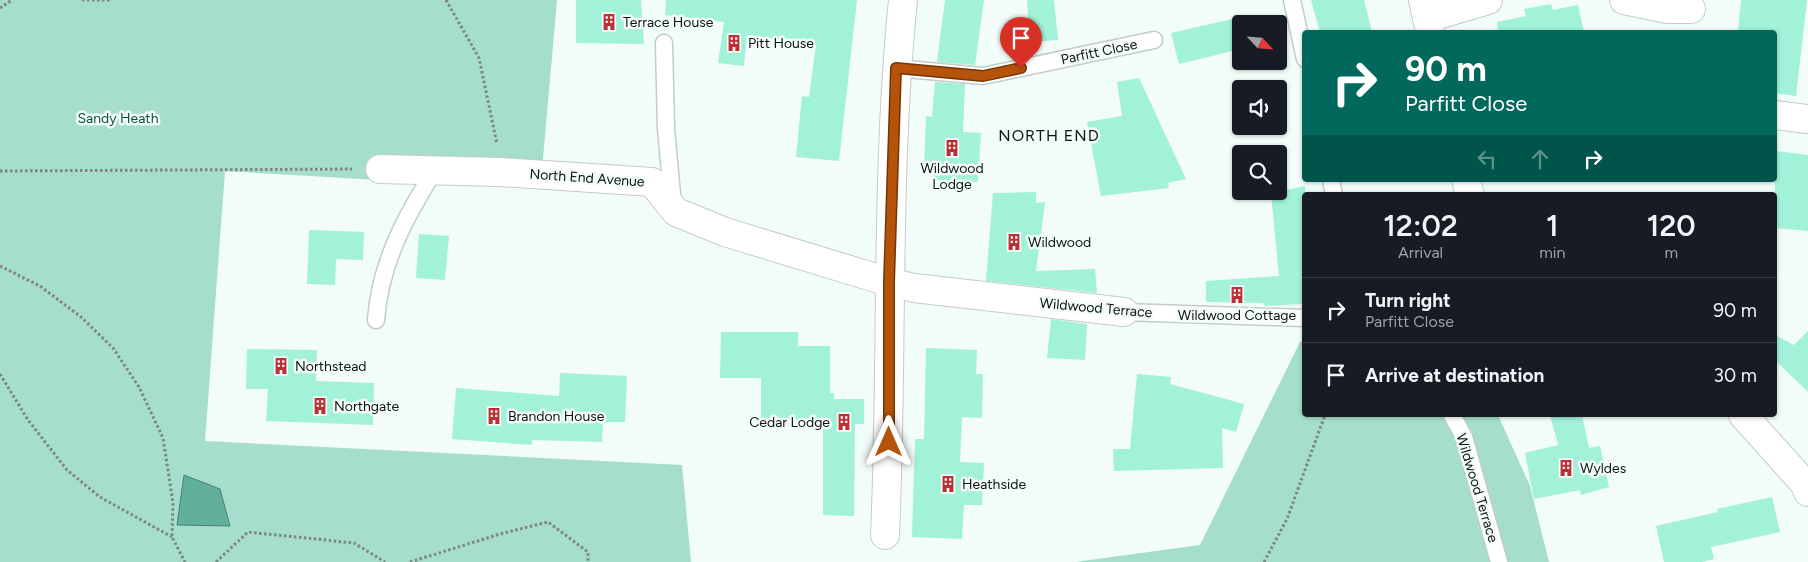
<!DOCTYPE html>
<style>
body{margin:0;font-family:Figtree,sans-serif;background:#20242c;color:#f1f3f6;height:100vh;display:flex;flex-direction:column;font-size:19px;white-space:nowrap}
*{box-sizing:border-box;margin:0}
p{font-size:16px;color:#9ea1a6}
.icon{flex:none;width:28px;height:28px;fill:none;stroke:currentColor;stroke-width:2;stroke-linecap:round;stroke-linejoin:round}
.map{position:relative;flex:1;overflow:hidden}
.drawer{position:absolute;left:1302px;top:192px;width:475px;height:225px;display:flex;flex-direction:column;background:#171b24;border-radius:5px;box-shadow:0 1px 4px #0004}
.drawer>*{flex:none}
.banner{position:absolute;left:1302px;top:30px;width:475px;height:152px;border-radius:5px;box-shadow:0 1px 4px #0004;background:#00695c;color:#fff;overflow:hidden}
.needle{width:32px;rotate:116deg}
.buttons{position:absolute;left:1232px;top:15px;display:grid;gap:10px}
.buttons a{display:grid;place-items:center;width:55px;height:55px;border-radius:5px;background:#171b24;box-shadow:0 1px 4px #0004;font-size:25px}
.pin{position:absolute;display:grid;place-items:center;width:42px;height:42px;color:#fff;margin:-51px -21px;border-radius:50% 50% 50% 0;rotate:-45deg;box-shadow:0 0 5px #0007}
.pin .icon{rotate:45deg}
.me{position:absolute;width:55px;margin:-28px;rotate:0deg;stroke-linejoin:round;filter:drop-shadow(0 0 4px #0008)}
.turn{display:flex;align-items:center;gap:18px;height:105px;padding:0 20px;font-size:22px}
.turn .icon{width:65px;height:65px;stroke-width:2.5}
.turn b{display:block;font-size:35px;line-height:42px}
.lanes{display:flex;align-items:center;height:48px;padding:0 20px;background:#0003;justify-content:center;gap:25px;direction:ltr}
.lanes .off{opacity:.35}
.eta{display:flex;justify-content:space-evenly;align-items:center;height:85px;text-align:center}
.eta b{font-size:30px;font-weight:600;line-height:35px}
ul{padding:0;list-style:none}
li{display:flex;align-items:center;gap:15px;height:65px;padding:0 20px;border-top:1px solid #363941}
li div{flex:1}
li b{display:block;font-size:19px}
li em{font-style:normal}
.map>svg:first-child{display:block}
</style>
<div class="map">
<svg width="1808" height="562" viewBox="0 0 1808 562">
<rect width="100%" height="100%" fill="#f2fcf9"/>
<!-- green -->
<path fill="#a5decc" d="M0,0H557L542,170L378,180L225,171L205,441L682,465L691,562H0Z
M1305,340V415H1498L1530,486L1549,562H1075L1200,545L1300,342Z"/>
<!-- water -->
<path fill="#62af9a" stroke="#498071" d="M184,475L220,489L230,526L177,525Z"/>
<!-- building -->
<path fill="#a2f1d9" d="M576,0H641L644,44L576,43Z
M666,0H857L839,161L796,157L802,96L809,97L816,45L747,35L744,66L718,63L724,22L665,15Z
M945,0H984L975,65L937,62Z
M1027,0H1054L1058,40L1030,42Z
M1311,0H1364L1372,32H1320Z
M1741,0H1807L1796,96L1775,93V32H1738Z
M1551,4L1553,10L1578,5L1584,32H1498L1497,22L1526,16L1524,9Z
M1241,17V49L1179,64L1171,33Z
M1139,78L1186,179L1168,183L1169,188L1101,196L1087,122L1122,116L1117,82Z
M935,82L965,84L963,132L981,133L978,182L933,180L934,169L924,168L926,116L932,117Z
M1775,151L1808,155V231L1775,228Z
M1305,186V304L1264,306L1263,303L1206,302V281L1279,276L1271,193Z
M1036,192V203L1045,202L1036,271L1095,269L1097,293L986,281L993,193Z
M309,230L364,232L363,260L336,259L335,285L307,284Z
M419,234L449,236L445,280L416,278Z
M1051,319L1087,324L1085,360L1047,358Z
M1808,331V392L1775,360V335L1794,345Z
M721,332H798V346H830V393H834V399H864V424H855L854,516L823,515V421H761V378H720Z
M926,348L977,350L976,374H983L982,418L962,417L960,462L984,463L982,505H964L962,539L912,537L915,439H924Z
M247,349L317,350L316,381L374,383L373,425L266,421L268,389H246Z
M560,373L627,376L625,422H603L602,442L532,440V445L452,439L456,388L559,396Z
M1137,374L1171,377L1170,384L1244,404L1236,432L1222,428L1223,468L1114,471L1113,449H1130Z
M1550,415H1582L1589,448L1600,446L1609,487L1581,495L1580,490L1534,499L1525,453L1558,445Z
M1772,497L1780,532L1711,547L1714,559L1702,562H1664L1656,526L1718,512L1717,509Z"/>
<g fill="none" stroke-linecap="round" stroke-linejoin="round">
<!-- lane casing -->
<g stroke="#c2ccc9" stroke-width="19">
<path id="lane" d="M1292,0L1305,59
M664,43L666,129L673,205
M896,68L983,76L1154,40
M1331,180L1334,195
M1124,312L1305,318
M376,320C380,264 405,217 435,170
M1452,415L1464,437L1499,562"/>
</g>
<!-- street casing -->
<g stroke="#c2ccc9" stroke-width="30">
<path id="street" d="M1624,0L1667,9H1691
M1427,18L1488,0
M1775,115L1807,119
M380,169L499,172L652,182L676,212L725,232L889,282L914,288L1124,312
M885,535C893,357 885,178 903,0"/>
</g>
<!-- secondary casing -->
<g stroke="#c2ccc9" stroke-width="30">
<path id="secondary" d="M1423,0L1430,32
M1466,180L1470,195
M1743,415L1804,483L1808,492"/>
</g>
<!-- path -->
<path stroke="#7e8583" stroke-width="3" stroke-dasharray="2.5 2.5" stroke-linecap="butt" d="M82,0H111
M446,0L479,58L497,144
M0,8L12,0
M0,171L352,169
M0,266L40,286L81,317L113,348L139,387L163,438L173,503L172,537L185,562
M0,374L28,420L67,470L100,497L172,537
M216,562L248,532L354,543L385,562
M410,562L500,534L548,522L588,552V562
M1264,562L1287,519L1325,415"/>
<!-- lane -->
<use href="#lane" stroke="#fff" stroke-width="16"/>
<!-- street -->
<use href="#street" stroke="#fff" stroke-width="28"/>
<!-- secondary -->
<use href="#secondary" stroke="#fff" stroke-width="28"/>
</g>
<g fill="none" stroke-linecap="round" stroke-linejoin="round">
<!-- route casing -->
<g stroke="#753606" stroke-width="12">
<path id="route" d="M889,442V282L896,68L983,76L1021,68"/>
</g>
<!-- route -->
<use href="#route" stroke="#b45309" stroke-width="9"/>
</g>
<!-- icons -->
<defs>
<g id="building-bare" transform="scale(1.35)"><path d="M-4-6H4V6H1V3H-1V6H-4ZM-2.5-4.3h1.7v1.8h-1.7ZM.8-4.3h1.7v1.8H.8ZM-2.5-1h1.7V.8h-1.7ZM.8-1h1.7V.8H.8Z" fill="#be2e35" stroke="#f2fcf9" stroke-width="2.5" paint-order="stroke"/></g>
</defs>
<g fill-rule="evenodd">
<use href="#building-bare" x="609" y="22"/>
<use href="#building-bare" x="734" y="43"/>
<use href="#building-bare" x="952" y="148"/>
<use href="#building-bare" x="1014" y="242"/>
<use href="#building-bare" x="1237" y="295"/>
<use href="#building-bare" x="281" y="366"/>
<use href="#building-bare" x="320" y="406"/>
<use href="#building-bare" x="494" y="416"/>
<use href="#building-bare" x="844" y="422"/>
<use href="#building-bare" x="1566" y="468"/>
<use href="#building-bare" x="948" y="484"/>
</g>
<g text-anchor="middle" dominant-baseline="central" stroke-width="5" stroke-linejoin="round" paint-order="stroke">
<!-- poi labels -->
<g font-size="14" fill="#0f1211" stroke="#f2fcf9" text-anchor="start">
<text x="623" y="22">Terrace House</text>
<text x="748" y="43">Pitt House</text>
<text x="952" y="168" text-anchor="middle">Wildwood<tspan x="952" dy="16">Lodge</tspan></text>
<text x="1028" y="242">Wildwood</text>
<text x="1237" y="315" text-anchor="middle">Wildwood Cottage</text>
<text x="295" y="366">Northstead</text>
<text x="334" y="406">Northgate</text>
<text x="508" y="416">Brandon House</text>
<text x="830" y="422" text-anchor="end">Cedar Lodge</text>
<text x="1580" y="468">Wyldes</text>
<text x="962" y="484">Heathside</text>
</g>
<!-- street labels -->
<g font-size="14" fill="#0f1211" stroke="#f2fcf9">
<text transform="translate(1099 52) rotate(-12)">Parfitt Close</text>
<text transform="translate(587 178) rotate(4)">North End Avenue</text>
<text transform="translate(1096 308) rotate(5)">Wildwood Terrace</text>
<text transform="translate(1477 488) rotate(73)">Wildwood Terrace</text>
</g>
<!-- park labels -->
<g font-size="14" fill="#0e5042" stroke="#f2fcf9">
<text x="118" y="118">Sandy Heath</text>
</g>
<!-- quarter labels -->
<g font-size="16" letter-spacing="1" fill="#0f1211" stroke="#f2fcf9">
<text x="1049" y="135">NORTH END</text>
</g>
</g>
</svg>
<div class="buttons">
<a><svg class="needle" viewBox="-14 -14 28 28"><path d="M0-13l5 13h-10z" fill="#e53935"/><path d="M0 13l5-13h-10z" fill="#9ea1a6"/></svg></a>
<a><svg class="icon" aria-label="sound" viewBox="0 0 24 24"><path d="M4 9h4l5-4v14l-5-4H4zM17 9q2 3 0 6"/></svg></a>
<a><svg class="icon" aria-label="search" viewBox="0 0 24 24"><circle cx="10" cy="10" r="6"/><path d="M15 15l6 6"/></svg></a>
</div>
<div class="pin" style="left:1021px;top:68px;background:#d93025"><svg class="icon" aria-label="arrive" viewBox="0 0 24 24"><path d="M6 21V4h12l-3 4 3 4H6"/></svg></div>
<svg class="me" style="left:889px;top:442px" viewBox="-20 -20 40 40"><path d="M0-17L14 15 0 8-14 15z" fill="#b45309" stroke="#fff" stroke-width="4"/></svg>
<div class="banner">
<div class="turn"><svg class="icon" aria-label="right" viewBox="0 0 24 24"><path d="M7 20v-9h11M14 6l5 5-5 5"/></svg><div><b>90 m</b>Parfitt Close</div></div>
<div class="lanes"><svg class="icon off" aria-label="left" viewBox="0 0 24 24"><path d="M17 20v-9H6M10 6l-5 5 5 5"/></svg><svg class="icon off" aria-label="ahead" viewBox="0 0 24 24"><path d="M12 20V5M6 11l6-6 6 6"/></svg><svg class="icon" aria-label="right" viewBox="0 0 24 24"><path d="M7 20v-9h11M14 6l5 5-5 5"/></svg></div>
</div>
<section class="drawer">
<div class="eta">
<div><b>12:02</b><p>Arrival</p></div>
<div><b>1</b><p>min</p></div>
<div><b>120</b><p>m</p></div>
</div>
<ul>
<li><svg class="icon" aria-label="right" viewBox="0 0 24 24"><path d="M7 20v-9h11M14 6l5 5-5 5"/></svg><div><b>Turn right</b><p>Parfitt Close</p></div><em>90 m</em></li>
<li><svg class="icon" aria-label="arrive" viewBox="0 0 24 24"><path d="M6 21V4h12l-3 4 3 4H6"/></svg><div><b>Arrive at destination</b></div><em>30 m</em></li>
</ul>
</section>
</div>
